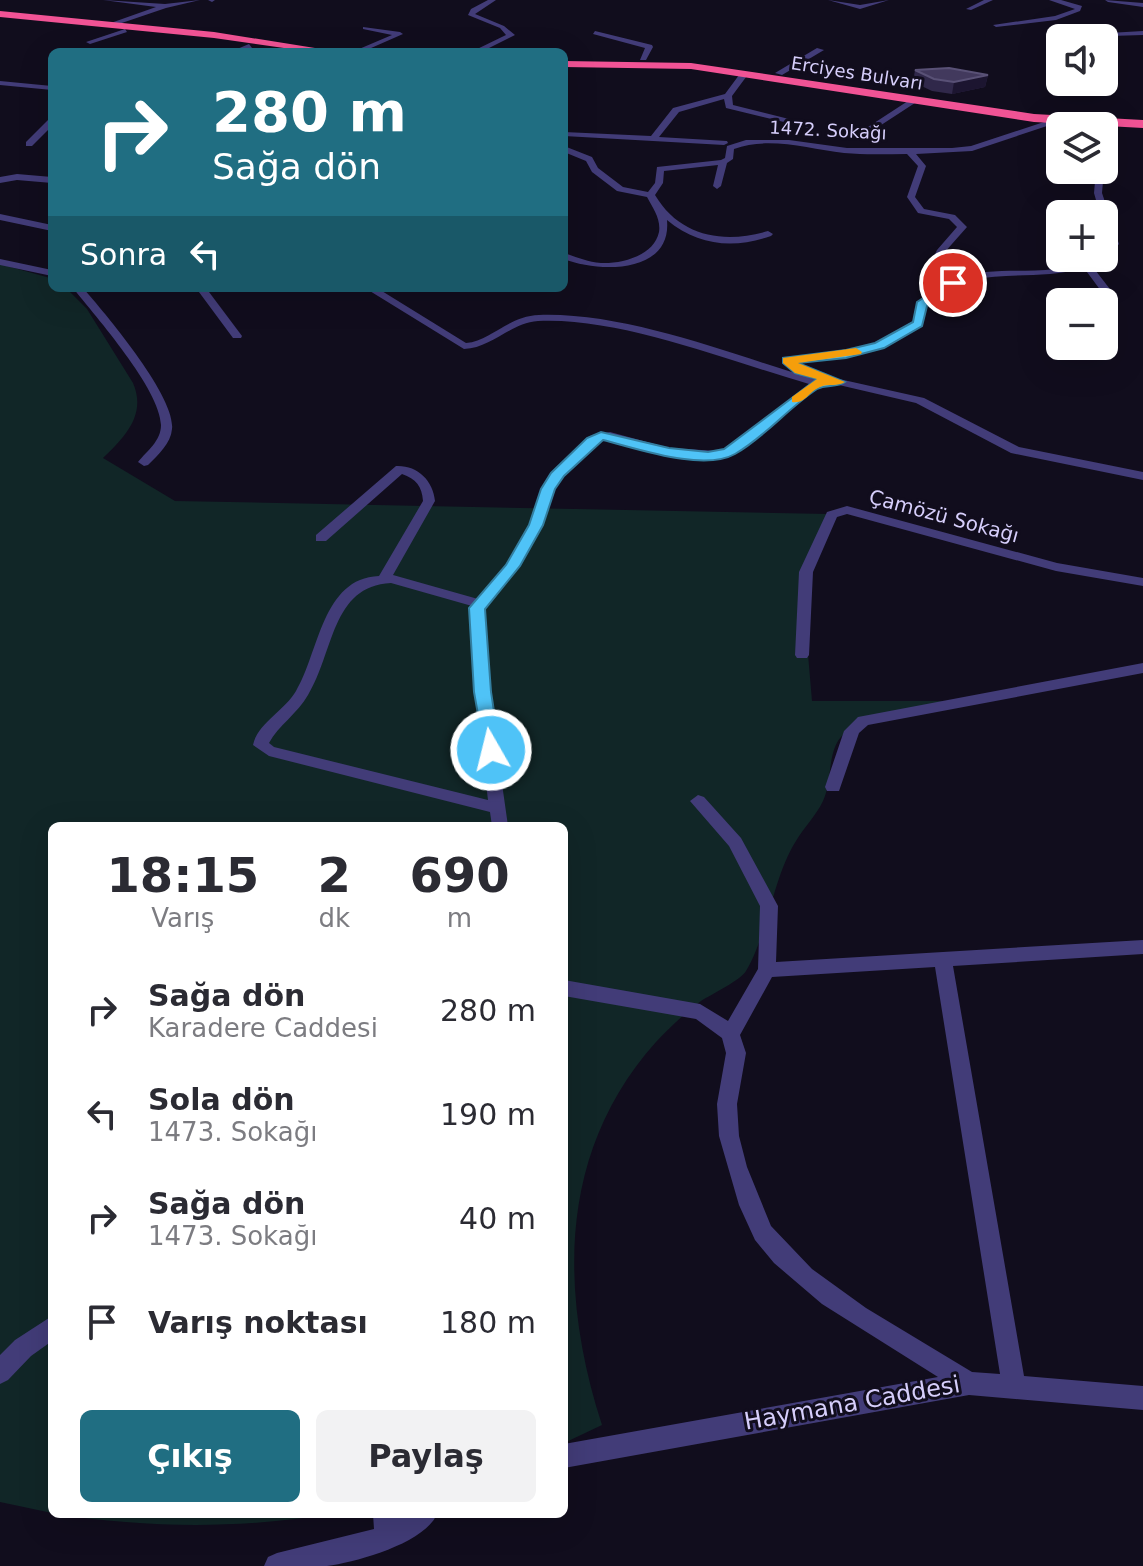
<!DOCTYPE html>
<html lang="tr">
<meta charset="utf-8">
<style>
body{margin:0;font-family:"DejaVu Sans",sans-serif;background:#f2f2f3;color:#2b2b33;height:100vh;display:flex;flex-direction:column;font-size:30px;white-space:nowrap}
*{box-sizing:border-box;margin:0}
p{font-size:26px;color:#7c7c81}
.icon{flex:none;width:44px;height:44px;fill:none;stroke:currentColor;stroke-width:2;stroke-linecap:round;stroke-linejoin:round}
.map{position:relative;flex:1;overflow:hidden}
.side{position:absolute;left:48px;top:822px;width:520px;height:696px;display:flex;flex-direction:column;background:#fff;border-radius:12px;box-shadow:0 8px 32px #0002}
.side>*{flex:none}
.banner{position:absolute;left:48px;top:48px;width:520px;height:244px;border-radius:12px;box-shadow:0 8px 32px #0002;background:#206e82;color:#fff;overflow:hidden}
.fabs{position:absolute;left:1046px;top:24px;display:grid;gap:16px}
.fabs a{display:grid;place-items:center;width:72px;height:72px;border-radius:12px;background:#fff;box-shadow:0 8px 32px #0002;font-size:40px}
.pin{position:absolute;display:grid;place-items:center;width:68px;height:68px;color:#fff;margin:-34px;border:4px solid #fff;border-radius:50%;box-shadow:0 2px 8px #0007}
.me{position:absolute;width:88px;margin:-44px;rotate:352deg;stroke-linejoin:round;filter:drop-shadow(0 0 6px #0008)}
.turn{display:flex;align-items:center;gap:28px;height:168px;padding:0 32px;font-size:36px}
.turn .icon{width:104px;height:104px;stroke-width:2.5}
.turn b{display:block;font-size:56px;line-height:68px}
.then{display:flex;align-items:center;height:76px;padding:0 32px;background:#0003;gap:16px;font-size:30px}
.eta{display:flex;justify-content:space-evenly;align-items:center;height:136px;text-align:center}
.eta b{font-size:48px;font-weight:600;line-height:56px}
.action{display:flex;gap:16px;margin-top:auto;padding:16px 32px}
.action a{flex:1;height:92px;border-radius:12px;background:#206e82;color:#fff;font-size:32px;font-weight:600;line-height:92px;text-align:center}
.action a+a{background:#f2f2f3;color:#2b2b33}
ul{padding:0;list-style:none}
li{display:flex;align-items:center;gap:24px;height:104px;padding:0 32px}
li div{flex:1}
li b{display:block;font-size:30px}
li em{font-style:normal}
.map>svg:first-child{display:block}
</style>
<div class="map">
<svg width="1143" height="1566" viewBox="0 0 1143 1566">
<rect width="100%" height="100%" fill="#110d1d"/>
<!-- green -->
<path fill="#112627" d="M0,264L50,278L52,288H66L87,309L133,383C147,415 124,438 103,458L175,501L828,514L801,572L812,701H945L849,730C825,745 834,777 823,801C816,816 804,827 796,841C773,877 768,934 746,971C741,980 712,994 701,1001C685,1013 670,1027 656,1042C558,1151 559,1292 602,1425L564,1443V826H52V1513L0,1502Z
M55,1514H331C239,1529 148,1528 55,1514Z"/>
<g fill="none" stroke-linecap="round" stroke-linejoin="round">
<!-- street -->
<path fill="#423c78" fill-rule="evenodd" d="M103,0L165,4L200,0L166,8L110,27L108,24L156,7Z
M208,0H215L212,2Z
M488,0H496L475,14L504,26L515,35L481,52H471L506,35L500,28L468,15L471,9Z
M828,0L860,5L889,0L860,9Z
M984,0H993L971,10L966,9Z
M1049,0H1061L1082,6L1080,11L1056,20L996,27L993,25L1055,16L1075,9Z
M1105,0L1143,3V7L1108,2Z
M363,27L400,32L403,34L362,52H352L392,35L363,29Z
M125,29L127,32L90,44L86,42Z
M595,31L652,45L653,47L646,60H640L645,48L593,34Z
M1143,31V35L1078,37L1074,35Z
M249,44L252,48L240,52H230Z
M817,48L824,50L782,75L775,73Z
M742,71L749,73L732,96L733,105L809,124V128L726,108L724,99L679,112L659,137L727,141L728,143L724,145L564,136V132L651,136L673,108L725,94Z
M0,81L52,86V90L0,85Z
M911,99L918,101L875,129L868,127Z
M49,119H52V126L32,146H26V142Z
M1047,121L1050,125L972,151L916,154L926,166L915,197L924,209L955,215L967,227L944,253L937,269L954,279C986,267 1021,273 1055,269C1072,267 1087,258 1104,258V250L1109,244L1104,227V214H1100L1094,193L1096,170H1104L1102,193L1119,244L1107,258L1092,266L1113,293L1112,295H1104L1084,268C1047,279 1008,272 971,280C954,284 940,295 927,305L922,325L883,348L846,357L798,363L811,372L801,374L783,363V359L846,351L875,344L913,321L918,302L946,283L927,270L937,250L957,227L949,219L918,213L907,197L918,166L907,154C886,154 865,155 844,153C808,149 769,136 734,149L733,159L727,163L721,186L717,189L713,186L718,165L664,171L663,183L655,195C680,237 724,244 768,231L773,234L771,236C734,249 698,246 667,220C672,274 599,273 564,259V253C577,257 587,262 601,263C621,264 654,256 659,232C661,219 653,208 647,197L617,191L592,172L586,161L564,152V146L592,157L598,168L623,187L648,192L655,183L657,167L721,160L725,158L727,146L746,140H789L847,148H952L971,146Z
M17,174L52,177V183L17,180L0,183V177Z
M0,214L52,225V231L0,220Z
M0,259L52,270V276L0,265Z
M73,288H83C105,313 176,397 172,429C171,443 158,455 148,465L144,466L138,462C147,451 161,441 161,425C160,389 96,317 73,288Z
M196,288H206L242,336L241,338H233Z
M365,288H377L466,343C491,341 508,316 539,315C627,312 733,355 817,380L839,379L924,398L1019,447L1143,472V480L1011,453L916,403L839,385L820,386L740,451L723,458L669,456L610,440L598,442L563,475L554,489L542,525L520,566L484,609L489,692L508,826H492L490,812L269,756L253,745C257,724 285,710 296,691C319,653 322,578 379,576L423,501C422,486 416,479 402,474L326,541H316V535L396,466C417,465 433,480 435,501L393,575L478,599L507,564L530,525L542,489L554,470L590,436L610,432L669,448L718,451L732,445L809,384C728,361 621,317 538,321C510,323 492,348 464,349ZM391,583L472,606L475,692L488,800L274,747L269,743C278,726 298,713 308,695C334,653 331,586 391,583Z
M847,506L1057,563L1143,578V586L1056,571L847,514L837,517L813,572L809,655L807,658H797L795,655L799,572L827,512Z
M1143,663V673L868,725L859,733L839,791H827L825,787L844,731L858,717Z
M698,795L704,797L741,838L778,906L776,962L1143,940V954L953,966L1024,1376L1143,1386V1410L969,1395L564,1468V1444L938,1377L822,1304L774,1263L755,1240L739,1205L719,1136L717,1104L726,1053L722,1038L696,1019L564,996V980L700,1004L728,1021L758,969L760,906L729,846L690,801ZM935,967L1000,1374L972,1372L866,1308L812,1269L771,1226L747,1167L739,1136L737,1104L746,1053L740,1035L772,977Z
M52,1316V1341L31,1356L8,1380L0,1384V1355L15,1340Z
M373,1514H397L398,1517L402,1514H437C425,1543 357,1562 327,1566C307,1566 285,1566 264,1566L268,1557L277,1553L374,1529Z"/>
<!-- highway -->
<path fill="#f15395" fill-rule="evenodd" d="M0,11L214,32L340,52H312L214,38L0,17Z
M564,61L691,63L1034,114L1143,120V128L1034,122L691,69L564,67Z"/>
</g>
<!-- wall -->
<path fill="#30284a" d="M915,70L988,75L985,87L952,94L932,91L913,82Z"/>
<!-- shaded-wall -->
<path fill="#1c1530" d="M988,75L985,87L952,94L954,82Z"/>
<!-- building -->
<path fill="#42395d" stroke="#595176" stroke-width="2" d="M949,68L988,75L954,82L934,79L915,70Z"/>
<!-- route -->
<path fill="#4fc3f7" stroke="#337fa1" stroke-width="2" d="M949,281L959,283L927,306L922,326L884,348L846,358L798,363L845,382C837,388 826,384 817,389C788,408 765,437 735,454C703,472 636,448 603,440L564,476L555,489L543,525L520,566L485,609L491,692L500,750L491,756L485,754L474,692L469,608L506,565L529,525L541,489L551,473L587,438L601,432L669,448L708,452L724,449L817,379L795,373L783,363V358L846,350L875,343L913,322L917,302Z"/>
<!-- slow -->
<path fill="#f59e0b" d="M856,348L862,352L861,354L798,363L845,382C837,387 829,383 820,387C808,392 806,404 792,402V397L817,379L795,373L783,363V358Z"/>
<g text-anchor="middle" dominant-baseline="central" stroke-width="6" stroke-linejoin="round" paint-order="stroke">
<!-- far-street labels -->
<g font-size="18" fill="#d6cefb" stroke="#110d1d">
<text transform="translate(857 73) rotate(9)">Erciyes Bulvarı</text>
<text transform="translate(828 130) rotate(3)">1472. Sokağı</text>
</g>
<!-- street labels -->
<g font-size="20" fill="#d6cefb" stroke="#110d1d">
<text transform="translate(944 516) rotate(15)">Çamözü Sokağı</text>
</g>
<!-- near-street labels -->
<g font-size="24" fill="#d6cefb" stroke="#110d1d">
<text transform="translate(852 1403) rotate(-10)">Haymana Caddesi</text>
</g>
</g>
</svg>
<div class="fabs">
<a><svg class="icon" aria-label="sound" viewBox="0 0 24 24"><path d="M4 9h4l5-4v14l-5-4H4zM17 9q2 3 0 6"/></svg></a>
<a><svg class="icon" aria-label="layers" viewBox="0 0 24 24"><path d="M12 4l9 5-9 5-9-5zM3 14l9 5 9-5"/></svg></a>
<a>+</a>
<a>−</a>
</div>
<div class="pin" style="left:953px;top:283px;background:#d93025"><svg class="icon" aria-label="arrive" viewBox="0 0 24 24"><path d="M6 21V4h12l-3 4 3 4H6"/></svg></div>
<svg class="me" style="left:491px;top:750px" viewBox="-20 -20 40 40"><circle r="17" fill="#4fc3f7" stroke="#fff" stroke-width="3"/><path d="M0-11L8 9 0 5-8 9z" fill="#fff"/></svg>
<div class="banner">
<div class="turn"><svg class="icon" aria-label="right" viewBox="0 0 24 24"><path d="M7 20v-9h11M14 6l5 5-5 5"/></svg><div><b>280 m</b>Sağa dön</div></div>
<div class="then">Sonra<svg class="icon" aria-label="left" viewBox="0 0 24 24"><path d="M17 20v-9H6M10 6l-5 5 5 5"/></svg></div>
</div>
<section class="side">
<div class="eta">
<div><b>18:15</b><p>Varış</p></div>
<div><b>2</b><p>dk</p></div>
<div><b>690</b><p>m</p></div>
</div>
<ul>
<li><svg class="icon" aria-label="right" viewBox="0 0 24 24"><path d="M7 20v-9h11M14 6l5 5-5 5"/></svg><div><b>Sağa dön</b><p>Karadere Caddesi</p></div><em>280 m</em></li>
<li><svg class="icon" aria-label="left" viewBox="0 0 24 24"><path d="M17 20v-9H6M10 6l-5 5 5 5"/></svg><div><b>Sola dön</b><p>1473. Sokağı</p></div><em>190 m</em></li>
<li><svg class="icon" aria-label="right" viewBox="0 0 24 24"><path d="M7 20v-9h11M14 6l5 5-5 5"/></svg><div><b>Sağa dön</b><p>1473. Sokağı</p></div><em>40 m</em></li>
<li><svg class="icon" aria-label="arrive" viewBox="0 0 24 24"><path d="M6 21V4h12l-3 4 3 4H6"/></svg><div><b>Varış noktası</b></div><em>180 m</em></li>
</ul>
<div class="action"><a>Çıkış</a><a>Paylaş</a></div>
</section>
</div>
